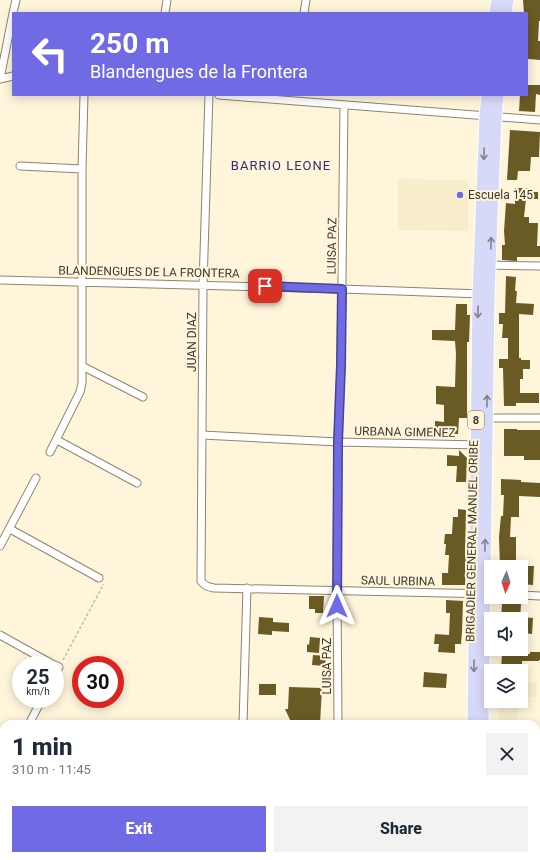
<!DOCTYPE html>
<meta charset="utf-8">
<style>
body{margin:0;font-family:Roboto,sans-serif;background:#f2f2f3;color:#1f2937;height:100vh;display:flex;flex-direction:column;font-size:15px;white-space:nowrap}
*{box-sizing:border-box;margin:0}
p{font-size:13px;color:#747a83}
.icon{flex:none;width:22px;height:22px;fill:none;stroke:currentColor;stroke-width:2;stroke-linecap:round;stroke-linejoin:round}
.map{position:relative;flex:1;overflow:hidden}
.details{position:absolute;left:0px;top:720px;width:540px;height:140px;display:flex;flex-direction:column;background:#fff;border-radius:12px 12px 0 0;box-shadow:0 2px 10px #0003}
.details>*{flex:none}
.hud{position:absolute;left:12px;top:12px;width:516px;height:84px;border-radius:0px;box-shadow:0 2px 10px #0003;background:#706ae5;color:#fff;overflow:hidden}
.needle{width:26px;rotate:183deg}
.controls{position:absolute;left:484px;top:560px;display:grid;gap:8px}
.controls a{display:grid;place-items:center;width:44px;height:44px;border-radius:0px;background:#fff;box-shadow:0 2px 10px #0003;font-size:20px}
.speed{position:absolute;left:12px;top:656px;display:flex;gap:8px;font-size:20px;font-weight:700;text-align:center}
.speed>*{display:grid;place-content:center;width:52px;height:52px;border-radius:50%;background:#fff;box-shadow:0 2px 10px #0003;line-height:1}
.speed small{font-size:10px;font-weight:400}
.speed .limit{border:6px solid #d22;background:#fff;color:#111}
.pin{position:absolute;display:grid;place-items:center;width:34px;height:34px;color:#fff;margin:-17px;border-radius:8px;box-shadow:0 2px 6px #0006}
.me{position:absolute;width:44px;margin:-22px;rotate:0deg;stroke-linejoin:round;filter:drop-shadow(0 0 3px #0008)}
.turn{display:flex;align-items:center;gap:14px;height:84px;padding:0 12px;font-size:18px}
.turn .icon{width:52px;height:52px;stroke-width:2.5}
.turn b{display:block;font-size:28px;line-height:34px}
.round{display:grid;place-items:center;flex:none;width:42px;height:42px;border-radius:0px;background:#f2f2f3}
.headline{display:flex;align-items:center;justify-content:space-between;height:68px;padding:0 12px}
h1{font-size:24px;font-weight:800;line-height:30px}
.cta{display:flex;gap:8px;margin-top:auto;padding:8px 12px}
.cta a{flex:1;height:46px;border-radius:0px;background:#706ae5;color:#fff;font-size:16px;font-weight:800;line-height:46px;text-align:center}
.cta a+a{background:#f2f2f3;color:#1f2937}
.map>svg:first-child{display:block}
</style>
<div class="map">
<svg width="540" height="860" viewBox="0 0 540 860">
<rect width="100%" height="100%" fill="#fef5db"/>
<!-- built -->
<path fill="#f8edcb" d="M398,179L468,180V231L398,230Z
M521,683H537L536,697L521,696Z
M499,701H518L517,724H499Z"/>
<!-- building -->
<path fill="#6a5a24" d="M523,0H540V21H539L538,41H540V60L528,59L527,13H524Z
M527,85H540V95L536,94L535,112L519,111L520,95H527Z
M510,130L540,132L539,157H531L530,171H518L517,180H507Z
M515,188H531V192H538V199H526L524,217H529V223H538L537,246H540V257H517V261L502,260V245H505L504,231L506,203L515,204Z
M506,276L516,277L515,291H517L516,303L534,304L533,315L519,314V358H521V360H530V369H523V379H520V393H539V403H516V406H504L503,368H499V359H508V338H502L503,324H499V313H505Z
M456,304H467V315H470L469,342H467V418H459L458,434L435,433V421L444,422V405L436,404V386L455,387L456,354L455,341L432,340V330H455Z
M504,429H517V430H540V460H524V456H504Z
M459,450L467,458L466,482H456L457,466H447V455L459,456Z
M501,479L521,480V482L540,483V497L519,496V517H511L510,537H516V567H500L499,537L501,516H503L504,495H501Z
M458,509L466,510L465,556H466L465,585H442V573H448L449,555H445L446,544H444L445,534H452L453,517H458Z
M521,566H534L533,585L521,584Z
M309,596H324L323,613H315V609H309Z
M446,600L463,601L462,632L461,644H455V653L438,652L439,644H434L435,634L449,635L450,613H446Z
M502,604H521L520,619H501Z
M259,617L273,618V622L289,623V632L272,631V635L258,634Z
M522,617L533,618L532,634L522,633Z
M310,637L320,638L319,653L307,652V644L309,645Z
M530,652H540V660H539V661H522V671L501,670L502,653L530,654Z
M313,655L326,656L325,666L312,665Z
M424,672L447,674L446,688L423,687Z
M259,684H276V695H259Z
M289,687L322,688L320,724L291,722L285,709H288Z"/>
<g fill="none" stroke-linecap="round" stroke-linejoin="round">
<!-- street casing -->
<g stroke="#8d856d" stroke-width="9">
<path id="street" d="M13,13L16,0
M165,13L167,0
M304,13L306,0
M0,79L13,13
M0,79L13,76
M209,95L203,285L201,581C205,586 208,587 214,588L491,594
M219,95L540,120
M20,166L82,169
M486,265L540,266
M0,280L342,289L482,294
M82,366L143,397
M485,418H540
M202,435L338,442L480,445
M57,440L137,483
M50,452L80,392L82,383V169L84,95
M10,529L99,578
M0,546L36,478
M521,595L540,596
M0,635L54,665
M55,665L59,667L55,675
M29,724L42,699
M243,724L247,588
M338,724L337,591L338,442L341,365L344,105
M0,744L4,746
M536,760H540
M63,860V856
M199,860V856
M340,860V856"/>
</g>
<!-- primary casing -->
<g stroke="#fff" stroke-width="13">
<path id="primary" d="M495,13L497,0
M506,13L508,0
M473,724L478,294L485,116L487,95
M483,724L489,294L496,116L498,95
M471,860V856
M481,860V856"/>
</g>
<!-- path -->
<path stroke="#c2bba5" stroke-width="1.5" stroke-dasharray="3 2" stroke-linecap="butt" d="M63,660L101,589L103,584"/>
<!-- street -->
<use href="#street" stroke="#fff" stroke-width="7"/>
<!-- primary -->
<use href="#primary" stroke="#d7d9f8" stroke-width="11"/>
</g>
<!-- one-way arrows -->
<defs><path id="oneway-shaft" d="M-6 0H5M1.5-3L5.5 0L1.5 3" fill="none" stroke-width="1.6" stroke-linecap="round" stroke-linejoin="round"/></defs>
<g stroke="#828189">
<use href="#oneway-shaft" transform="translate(484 154) rotate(92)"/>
<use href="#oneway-shaft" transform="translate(491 243) rotate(-88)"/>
<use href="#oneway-shaft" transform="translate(478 312) rotate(91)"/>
<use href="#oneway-shaft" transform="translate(487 401) rotate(-89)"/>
<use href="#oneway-shaft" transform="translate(485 545) rotate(-89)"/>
<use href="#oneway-shaft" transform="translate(474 666) rotate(91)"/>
</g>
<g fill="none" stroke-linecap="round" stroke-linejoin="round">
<!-- route casing -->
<g stroke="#494595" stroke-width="10">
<path id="route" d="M265,286L342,289L341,365L338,442L337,606"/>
</g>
<!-- route -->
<use href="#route" stroke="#706ae5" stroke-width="7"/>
</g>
<!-- markers -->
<circle fill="#706ae5" stroke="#fef5db" stroke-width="1.5" cx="460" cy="195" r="4"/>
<g text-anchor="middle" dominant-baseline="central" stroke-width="4" stroke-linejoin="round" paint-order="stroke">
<!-- shield labels -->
<rect fill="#fef5db" stroke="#777163" stroke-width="1" x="468" y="411" width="16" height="18" rx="3"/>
<g font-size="11" font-weight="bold" fill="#3d392f">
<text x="476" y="420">8</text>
</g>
<!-- poi labels -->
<g font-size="12" fill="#3d392f" stroke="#fef5db" text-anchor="start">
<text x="468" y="195">Escuela 145</text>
</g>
<!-- street labels -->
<g font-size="12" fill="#3d392f" stroke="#fef5db">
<text transform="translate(332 246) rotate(-89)">LUISA PAZ</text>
<text transform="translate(149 272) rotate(1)">BLANDENGUES DE LA FRONTERA</text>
<text transform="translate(192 342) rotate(-90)">JUAN DIAZ</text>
<text transform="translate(405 432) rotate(1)">URBANA GIMENEZ</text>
<text transform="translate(472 541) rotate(-89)">BRIGADIER GENERAL MANUEL ORIBE</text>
<text transform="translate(398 581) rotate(1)">SAUL URBINA</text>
<text transform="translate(327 666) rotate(-90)">LUISA PAZ</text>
</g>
<!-- neighbourhood labels -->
<g font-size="13" letter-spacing="1" fill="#32306b" stroke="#fef5db">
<text x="281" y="165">BARRIO LEONE</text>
</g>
</g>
</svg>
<div class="controls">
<a><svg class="needle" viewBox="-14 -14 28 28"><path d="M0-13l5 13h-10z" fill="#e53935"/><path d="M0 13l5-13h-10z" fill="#747a83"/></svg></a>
<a><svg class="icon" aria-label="sound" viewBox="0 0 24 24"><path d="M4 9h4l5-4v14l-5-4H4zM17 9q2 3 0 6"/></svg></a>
<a><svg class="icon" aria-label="layers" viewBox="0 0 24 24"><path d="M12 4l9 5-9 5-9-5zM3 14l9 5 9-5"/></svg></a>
</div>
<div class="speed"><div>25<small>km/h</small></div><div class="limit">30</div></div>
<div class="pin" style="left:265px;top:286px;background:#d93025"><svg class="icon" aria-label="arrive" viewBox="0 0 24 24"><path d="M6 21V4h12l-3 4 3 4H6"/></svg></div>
<svg class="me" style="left:337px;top:606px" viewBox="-20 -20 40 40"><path d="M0-17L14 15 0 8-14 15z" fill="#706ae5" stroke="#fff" stroke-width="4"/></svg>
<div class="hud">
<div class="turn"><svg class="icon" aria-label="left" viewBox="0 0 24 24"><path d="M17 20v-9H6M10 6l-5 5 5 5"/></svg><div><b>250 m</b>Blandengues de la Frontera</div></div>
</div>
<section class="details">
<div class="headline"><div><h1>1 min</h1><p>310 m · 11:45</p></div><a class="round"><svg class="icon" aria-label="close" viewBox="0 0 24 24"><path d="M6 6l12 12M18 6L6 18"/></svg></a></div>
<div class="cta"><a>Exit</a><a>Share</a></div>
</section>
</div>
